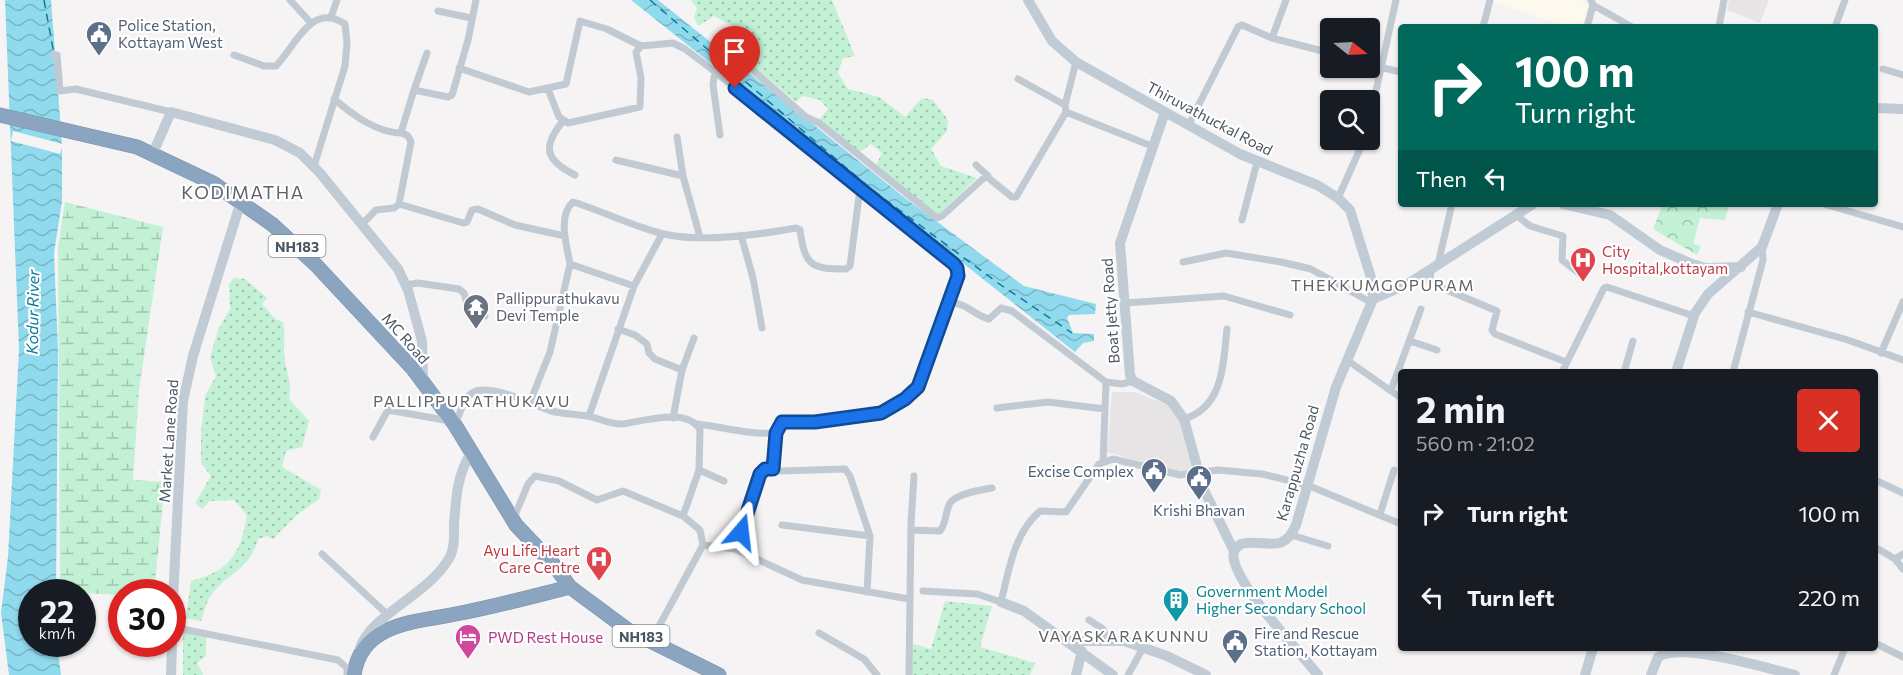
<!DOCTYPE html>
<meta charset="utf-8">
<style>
body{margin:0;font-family:Commissioner,sans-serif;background:#242831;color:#f1f3f6;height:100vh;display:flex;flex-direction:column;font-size:22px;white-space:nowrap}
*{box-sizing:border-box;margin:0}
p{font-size:20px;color:#9ea1a6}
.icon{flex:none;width:33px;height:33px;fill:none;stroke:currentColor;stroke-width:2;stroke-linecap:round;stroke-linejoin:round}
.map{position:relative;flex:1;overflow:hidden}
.details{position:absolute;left:1398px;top:369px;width:480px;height:282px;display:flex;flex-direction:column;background:#171b24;border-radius:6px;box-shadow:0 2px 4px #0004}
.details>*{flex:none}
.banner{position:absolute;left:1398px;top:24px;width:480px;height:183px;border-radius:6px;box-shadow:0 2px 4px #0004;background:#00695c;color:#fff;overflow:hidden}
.needle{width:39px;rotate:108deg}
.fabs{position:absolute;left:1320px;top:18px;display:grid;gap:12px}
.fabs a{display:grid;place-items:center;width:60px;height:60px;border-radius:6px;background:#171b24;box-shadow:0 2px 4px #0004;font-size:30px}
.speed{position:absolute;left:18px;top:579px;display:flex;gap:12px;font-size:30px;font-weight:700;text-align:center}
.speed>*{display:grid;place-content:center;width:78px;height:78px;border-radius:50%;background:#171b24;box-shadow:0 2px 4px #0004;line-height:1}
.speed small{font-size:15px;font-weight:400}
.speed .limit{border:9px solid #d22;background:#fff;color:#111}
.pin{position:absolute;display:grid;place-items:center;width:51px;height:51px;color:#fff;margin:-62px -26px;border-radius:50% 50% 50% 0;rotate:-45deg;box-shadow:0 0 6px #0007}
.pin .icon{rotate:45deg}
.me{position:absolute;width:66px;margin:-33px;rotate:17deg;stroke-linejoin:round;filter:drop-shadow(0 0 4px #0008)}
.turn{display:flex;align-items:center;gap:21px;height:126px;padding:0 18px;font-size:27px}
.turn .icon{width:78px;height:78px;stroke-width:2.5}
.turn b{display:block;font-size:42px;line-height:51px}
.then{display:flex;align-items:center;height:57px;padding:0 18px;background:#0003;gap:12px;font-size:22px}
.round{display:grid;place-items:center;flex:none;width:63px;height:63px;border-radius:6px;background:#242831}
.head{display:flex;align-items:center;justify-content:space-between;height:102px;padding:0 18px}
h1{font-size:36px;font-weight:700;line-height:45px}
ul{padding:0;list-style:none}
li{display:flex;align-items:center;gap:18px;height:84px;padding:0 18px}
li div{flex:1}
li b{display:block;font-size:22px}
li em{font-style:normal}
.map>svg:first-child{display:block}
</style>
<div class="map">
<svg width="1903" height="675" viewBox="0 0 1903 675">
<defs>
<pattern id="grass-dots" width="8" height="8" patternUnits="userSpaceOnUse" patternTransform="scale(1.5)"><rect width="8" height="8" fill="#c3f1d5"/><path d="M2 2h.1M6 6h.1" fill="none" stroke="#a0c6b0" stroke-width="1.8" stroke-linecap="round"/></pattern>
<pattern id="wetland-marsh" width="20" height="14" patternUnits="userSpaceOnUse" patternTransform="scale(1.5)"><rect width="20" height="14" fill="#c3f1d5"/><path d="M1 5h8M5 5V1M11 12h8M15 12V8" fill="none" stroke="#a0c6b0"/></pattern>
<pattern id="park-crowns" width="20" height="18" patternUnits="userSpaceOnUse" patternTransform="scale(1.5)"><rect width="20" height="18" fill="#c3f1d5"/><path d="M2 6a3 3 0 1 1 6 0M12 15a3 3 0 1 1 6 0" fill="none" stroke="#a0c6b0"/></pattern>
<pattern id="water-waves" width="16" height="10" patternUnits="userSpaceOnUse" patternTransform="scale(1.5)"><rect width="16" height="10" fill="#90daee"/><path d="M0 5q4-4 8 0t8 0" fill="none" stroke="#78b4c4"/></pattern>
</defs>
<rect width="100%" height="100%" fill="#f5f3f3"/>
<!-- commercial -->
<path fill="#fdf9ef" d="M1494,0H1582L1588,6L1582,27H1569L1493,2Z"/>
<!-- education -->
<path fill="#e6e4e5" d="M1729,0H1769L1760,23L1727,10Z
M1112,392H1134L1169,405L1179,417L1194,471L1180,473L1107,452Z"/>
<!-- grass -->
<path fill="url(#grass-dots)" d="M691,0H832L855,56L843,58L838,73L848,89L879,97L905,117L922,98L933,100L948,120L947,131L931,149L941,166L977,178L938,215L875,167L882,153L871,144L858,153L819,120L828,109L820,100L802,96L796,102L739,54L749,43V35L714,16L698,26L694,17L697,8Z
M234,278L245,279L267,298L262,304L275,319L283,322C285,334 284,340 284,351C284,370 293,379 289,399L309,421L302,447L286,451L282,467L321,490L319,499L297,515L273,539L267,536L258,539C250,570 227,573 212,594C206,601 204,613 201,621L186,618L191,581C230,571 241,553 247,515L234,500L210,501L202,509L195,503L211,476L201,463V433L205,396L216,376L210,357L218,330L230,309L229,284Z
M945,601L992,606L980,647L1035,663L1030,675H912L913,644L931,649Z
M183,631L206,635V656L197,663L203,675H183Z"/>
<!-- wetland -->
<path fill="url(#wetland-marsh)" d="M65,202L163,227L139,390L133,480L165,482L154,592H122L121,595L60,592L58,247Z"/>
<!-- park -->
<path fill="url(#park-crowns)" d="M1663,204H1729L1725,220L1700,218L1693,244L1701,246L1697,255L1653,229Z"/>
<!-- water -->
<path fill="url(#water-waves)" d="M5,0H51L62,144V201L54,253L58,350L56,592H32V644H57L61,675H9L1,613L8,557L19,349Z
M631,0H658L905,198L1024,286L1096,304L1095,314L1069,315L1067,318L1073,333L1094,334V341L1083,343L1075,352Z"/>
<!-- pier -->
<path fill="#f5f3f3" d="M13,131L63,144L60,154L11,141Z"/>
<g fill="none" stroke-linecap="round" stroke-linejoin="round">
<!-- ferry -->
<path stroke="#0c7c9b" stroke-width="1.5" stroke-dasharray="8 6" stroke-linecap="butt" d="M44,0L54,54
M650,0L871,189L998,283L1072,333"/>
<!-- highway casing -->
<g stroke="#7690ad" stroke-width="15">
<path id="highway" d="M0,115L137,147L213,183L273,225L316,265L413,369L455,425L516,525L554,565L570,587L628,630L719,675
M354,675C361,621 420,622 461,613C497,606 534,596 570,587"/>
</g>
<!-- street -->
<path stroke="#c1cad2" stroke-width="7" d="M290,0L311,23
M1593,5L1632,27
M438,11L471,18
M331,17L337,0
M1483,27L1490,0
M1587,27L1593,5L1591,0
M1719,27L1724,0
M1835,27L1845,0
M1272,38L1286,0
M730,50L806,117L819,123L937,218L942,216L986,176L1012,197H1016L1066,112
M54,55H57L60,91L76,89L171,112
M234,55L264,66H276C295,47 311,1 345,24L347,43L345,66L314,166
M1370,65L1401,72
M459,68L529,92L566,84L580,21L607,29L641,46L673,43L685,49L718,74L957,268L954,288L918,387L881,413L815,422L786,421L779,425L776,433C749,435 724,427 697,424
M1883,69L1903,75
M715,72L713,85L720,135
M1018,79L1065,105L1066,112L1154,147
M548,89L559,117L568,123L640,107L641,78L636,52L641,46
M414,90L427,53
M334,99C353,115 377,133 402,133
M1065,105L1076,62
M1370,118L1396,0
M563,121C542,147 545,160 575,175
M1189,124L1238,27L1242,25L1272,38L1330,53
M677,137L683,176
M616,160L683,176L700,237
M976,165L988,176
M1338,198L1364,140
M399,204L463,223L467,222L472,210L478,209L515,225L565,236
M1824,204L1903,227
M1516,215L1530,226L1563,236L1562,260L1580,274
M1242,220L1257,162
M362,224L376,210L394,208L399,204L411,142L408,136L402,133V129L414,90L448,97L452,95L468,40L476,0
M741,235L753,278L762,328
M1183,262L1226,253L1281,262L1311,269L1372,303
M570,264C567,246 557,216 573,202C603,211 633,227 664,234C702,243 757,235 796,228L800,230C805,266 811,269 846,269L850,266L860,189
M1438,264L1452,204
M1431,269L1430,283L1497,311L1492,330L1495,334L1566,362
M405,285L418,283L459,289L464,293L469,311L485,316
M949,303C967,302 973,315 989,319L1001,308L1012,311L1106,382L1122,384L1133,381
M1125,303L1224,296L1290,315
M1748,312L1848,340L1903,360
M618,329L635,335L647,344L649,353L655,359L682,370L673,418
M1410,341L1437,350
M1881,353L1903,302
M1347,360L1401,398
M682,370L694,338
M1562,372L1604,288L1607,287L1694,316
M1624,372L1633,341
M1733,372L1763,260L1762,247
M1391,390L1421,309
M530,402L550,352L570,264L634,286
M997,408L1048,402L1105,409
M589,416L634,286L662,234
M1184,419C1224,407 1223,363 1227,329
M455,425C459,416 463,399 472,393C489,382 534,405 551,411C563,414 575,414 587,416C599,418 611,425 623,424C644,421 688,407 700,430L699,470L683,516L700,530L703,545L651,641
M373,437L388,410L450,421
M1103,462L1106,382
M773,469L776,433
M699,470L724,481
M1875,480L1903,493
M1380,514L1394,470
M513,520L528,484L535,476L559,481L597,500L623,491L683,516
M782,525L870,536
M911,530L940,531C947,522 945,512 950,503C957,493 981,490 992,488
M1291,535L1328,546
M703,545L735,549L802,580L909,599
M1875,547L1895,559L1903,554
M735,549L760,474L765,469L781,471L845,469L850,476L870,536L867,592
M322,554L388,615
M1895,559L1903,569
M923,591L977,594L1001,602C1009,570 1014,533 1040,511L1066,512L1099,464L1113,459L1180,475L1218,470L1262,474L1307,485L1401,524
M1089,620L1103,629L1108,640
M172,627L338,660L347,668V675
M819,633L864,659L877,675
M1875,643L1903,657
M909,675L911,523L914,476
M1128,675L1143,648
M1834,675L1845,648"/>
<!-- secondary -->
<path stroke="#c1cbd6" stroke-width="10" d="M1028,0L1052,41L1076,62L1240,154L1317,185L1338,198L1350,210L1372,281L1373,299L1336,387L1296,525C1283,556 1264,538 1241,544C1235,548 1232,552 1234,560C1240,589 1297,649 1318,675
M1875,108L1903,109
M1165,112L1120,243L1130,375L1133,381L1171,401L1184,419L1203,488L1234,551
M153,153L171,112L275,140L300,153L320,173L398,269L408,290L422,341L423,382
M1563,204L1610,215L1660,250L1692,264L1706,268L1741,267
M1373,299L1406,285L1533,204
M1676,372L1695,313L1708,294L1762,247L1778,204
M1001,602L1024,611L1113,675
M172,619L183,401L193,356L241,201
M1066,641H1124L1167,656L1206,675
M360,648C371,615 427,595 448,560C455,550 454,536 454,524C456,498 457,475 471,453
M171,675L172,644
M1076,675L1082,651
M1585,675L1593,648
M1651,675L1658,657C1682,642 1766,668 1795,675"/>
<!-- highway -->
<use href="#highway" stroke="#8ba5c1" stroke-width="14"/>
</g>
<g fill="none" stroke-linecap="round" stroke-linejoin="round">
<!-- route casing -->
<g stroke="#114b97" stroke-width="15">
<path id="route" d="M735,88L954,264L957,268L958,276L918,387L905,399L881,413L815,422H782L776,433L773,469H765L760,474L741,532"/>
</g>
<!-- route -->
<use href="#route" stroke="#1a73e8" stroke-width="10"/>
</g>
<!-- icons -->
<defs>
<g id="civic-pin" transform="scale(1.35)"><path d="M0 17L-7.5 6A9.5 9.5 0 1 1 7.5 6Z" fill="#5c6f8a" stroke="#fff"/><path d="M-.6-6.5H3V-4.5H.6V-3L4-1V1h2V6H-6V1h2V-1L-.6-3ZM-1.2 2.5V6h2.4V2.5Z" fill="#fff"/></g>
<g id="hospital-pin" transform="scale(1.35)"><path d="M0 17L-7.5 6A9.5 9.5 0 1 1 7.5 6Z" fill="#e0444e" stroke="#fff"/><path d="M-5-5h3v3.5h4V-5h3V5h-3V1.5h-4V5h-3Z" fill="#fff"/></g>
<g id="temple-pin" transform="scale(1.35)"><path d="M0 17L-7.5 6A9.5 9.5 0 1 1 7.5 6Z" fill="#6b7280" stroke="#fff"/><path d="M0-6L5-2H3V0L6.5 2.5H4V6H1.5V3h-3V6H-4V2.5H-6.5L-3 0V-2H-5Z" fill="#fff"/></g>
<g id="building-pin" transform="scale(1.35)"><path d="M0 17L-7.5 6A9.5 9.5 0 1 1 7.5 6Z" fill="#0f9aa8" stroke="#fff"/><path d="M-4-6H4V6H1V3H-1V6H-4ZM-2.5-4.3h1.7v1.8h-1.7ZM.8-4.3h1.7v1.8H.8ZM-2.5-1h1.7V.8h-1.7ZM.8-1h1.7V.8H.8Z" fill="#fff"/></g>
<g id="hotel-pin" transform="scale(1.35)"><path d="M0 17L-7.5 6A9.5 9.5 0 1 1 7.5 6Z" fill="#d1479c" stroke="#fff"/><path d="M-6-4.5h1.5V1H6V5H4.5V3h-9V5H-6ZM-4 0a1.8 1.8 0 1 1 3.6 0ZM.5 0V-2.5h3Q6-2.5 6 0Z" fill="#fff"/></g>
</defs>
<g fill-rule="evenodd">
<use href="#civic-pin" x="99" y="34"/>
<use href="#hospital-pin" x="1583" y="260"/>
<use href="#temple-pin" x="476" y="307"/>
<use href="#civic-pin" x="1154" y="471"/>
<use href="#civic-pin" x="1199" y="478"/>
<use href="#hospital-pin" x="599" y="559"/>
<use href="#building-pin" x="1176" y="600"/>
<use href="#hotel-pin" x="468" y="637"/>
<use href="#civic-pin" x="1235" y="642"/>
</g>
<g text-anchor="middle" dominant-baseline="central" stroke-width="4.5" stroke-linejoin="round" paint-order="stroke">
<!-- shield labels -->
<g fill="#fff" stroke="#808990" stroke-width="1.5">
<rect x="268.5" y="235" width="57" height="22" rx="4.5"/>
<rect x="612.5" y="625" width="57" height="22" rx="4.5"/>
</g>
<g font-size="14" font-weight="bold" fill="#4a5661">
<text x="297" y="246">NH183</text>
<text x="641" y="636">NH183</text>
</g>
<!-- service labels -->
<g font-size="15" fill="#4e5e75" stroke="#fff" text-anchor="start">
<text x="118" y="25">Police Station,<tspan x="118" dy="17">Kottayam West</tspan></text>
<text x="1134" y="471" text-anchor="end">Excise Complex</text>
<text x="1199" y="510" text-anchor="middle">Krishi Bhavan</text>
<text x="1254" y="633">Fire and Rescue<tspan x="1254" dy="17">Station, Kottayam</tspan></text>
</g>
<!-- street labels -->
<g font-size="15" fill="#4a5661" stroke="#fff">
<text transform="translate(1210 118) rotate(28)">Thiruvathuckal Road</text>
<text transform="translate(1110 311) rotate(-94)">Boat Jetty Road</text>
<text transform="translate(406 338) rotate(48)">MC Road</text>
<text transform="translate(168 441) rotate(-86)">Market Lane Road</text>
<text transform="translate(1297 463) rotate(-74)">Karappuzha Road</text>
</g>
<!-- health labels -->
<g font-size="15" fill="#be3a42" stroke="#fff" text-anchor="start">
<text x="1602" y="251">City<tspan x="1602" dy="17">Hospital,kottayam</tspan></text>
<text x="580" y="550" text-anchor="end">Ayu Life Heart<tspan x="580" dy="17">Care Centre</tspan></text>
</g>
<!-- worship labels -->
<g font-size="15" fill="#5b616d" stroke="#fff" text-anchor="start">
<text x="496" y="298">Pallippurathukavu<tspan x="496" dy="17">Devi Temple</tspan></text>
</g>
<!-- culture labels -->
<g font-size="15" fill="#0d838f" stroke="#fff" text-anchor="start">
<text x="1196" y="591">Government Model<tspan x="1196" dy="17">Higher Secondary School</tspan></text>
</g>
<!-- hotel labels -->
<g font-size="15" fill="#b23c85" stroke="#fff" text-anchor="start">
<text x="488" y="637">PWD Rest House</text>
</g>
<!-- neighbourhood labels -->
<g font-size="16" letter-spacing="1.5" fill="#5f6368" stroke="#fff">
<text x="1383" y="284">THEKKUMGOPURAM</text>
<text x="472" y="400">PALLIPPURATHUKAVU</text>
<text x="1124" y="635">VAYASKARAKUNNU</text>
</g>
<!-- water labels -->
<g font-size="16" font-style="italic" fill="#0c7c9b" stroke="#fff">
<text transform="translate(32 312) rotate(-89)">Kodur River</text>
</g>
<!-- quarter labels -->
<g font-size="18" letter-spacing="1.5" fill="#5f6368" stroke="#fff">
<text x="243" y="192">KODIMATHA</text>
</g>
</g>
</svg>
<div class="fabs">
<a><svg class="needle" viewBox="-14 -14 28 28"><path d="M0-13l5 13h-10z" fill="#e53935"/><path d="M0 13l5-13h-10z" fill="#9ea1a6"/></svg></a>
<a><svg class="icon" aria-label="search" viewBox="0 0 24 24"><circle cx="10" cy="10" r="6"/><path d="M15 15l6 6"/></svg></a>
</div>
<div class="speed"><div>22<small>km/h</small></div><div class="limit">30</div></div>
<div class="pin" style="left:735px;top:88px;background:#d93025"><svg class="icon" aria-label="arrive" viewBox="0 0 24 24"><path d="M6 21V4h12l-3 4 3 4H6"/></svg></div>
<svg class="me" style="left:741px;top:532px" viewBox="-20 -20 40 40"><path d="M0-17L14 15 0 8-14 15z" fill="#1a73e8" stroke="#fff" stroke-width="4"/></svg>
<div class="banner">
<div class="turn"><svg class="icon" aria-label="right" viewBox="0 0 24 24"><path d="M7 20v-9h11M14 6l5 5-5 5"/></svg><div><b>100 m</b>Turn right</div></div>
<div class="then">Then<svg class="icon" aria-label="left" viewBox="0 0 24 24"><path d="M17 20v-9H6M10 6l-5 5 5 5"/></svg></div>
</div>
<section class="details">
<div class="head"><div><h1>2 min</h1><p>560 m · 21:02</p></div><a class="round" style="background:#d93025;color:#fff"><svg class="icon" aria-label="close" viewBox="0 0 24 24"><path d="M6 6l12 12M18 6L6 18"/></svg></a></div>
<ul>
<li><svg class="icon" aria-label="right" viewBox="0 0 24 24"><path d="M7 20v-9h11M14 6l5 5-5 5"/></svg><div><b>Turn right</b></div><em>100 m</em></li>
<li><svg class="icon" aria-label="left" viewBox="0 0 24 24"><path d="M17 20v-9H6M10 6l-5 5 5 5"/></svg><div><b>Turn left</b></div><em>220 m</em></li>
</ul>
</section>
</div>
